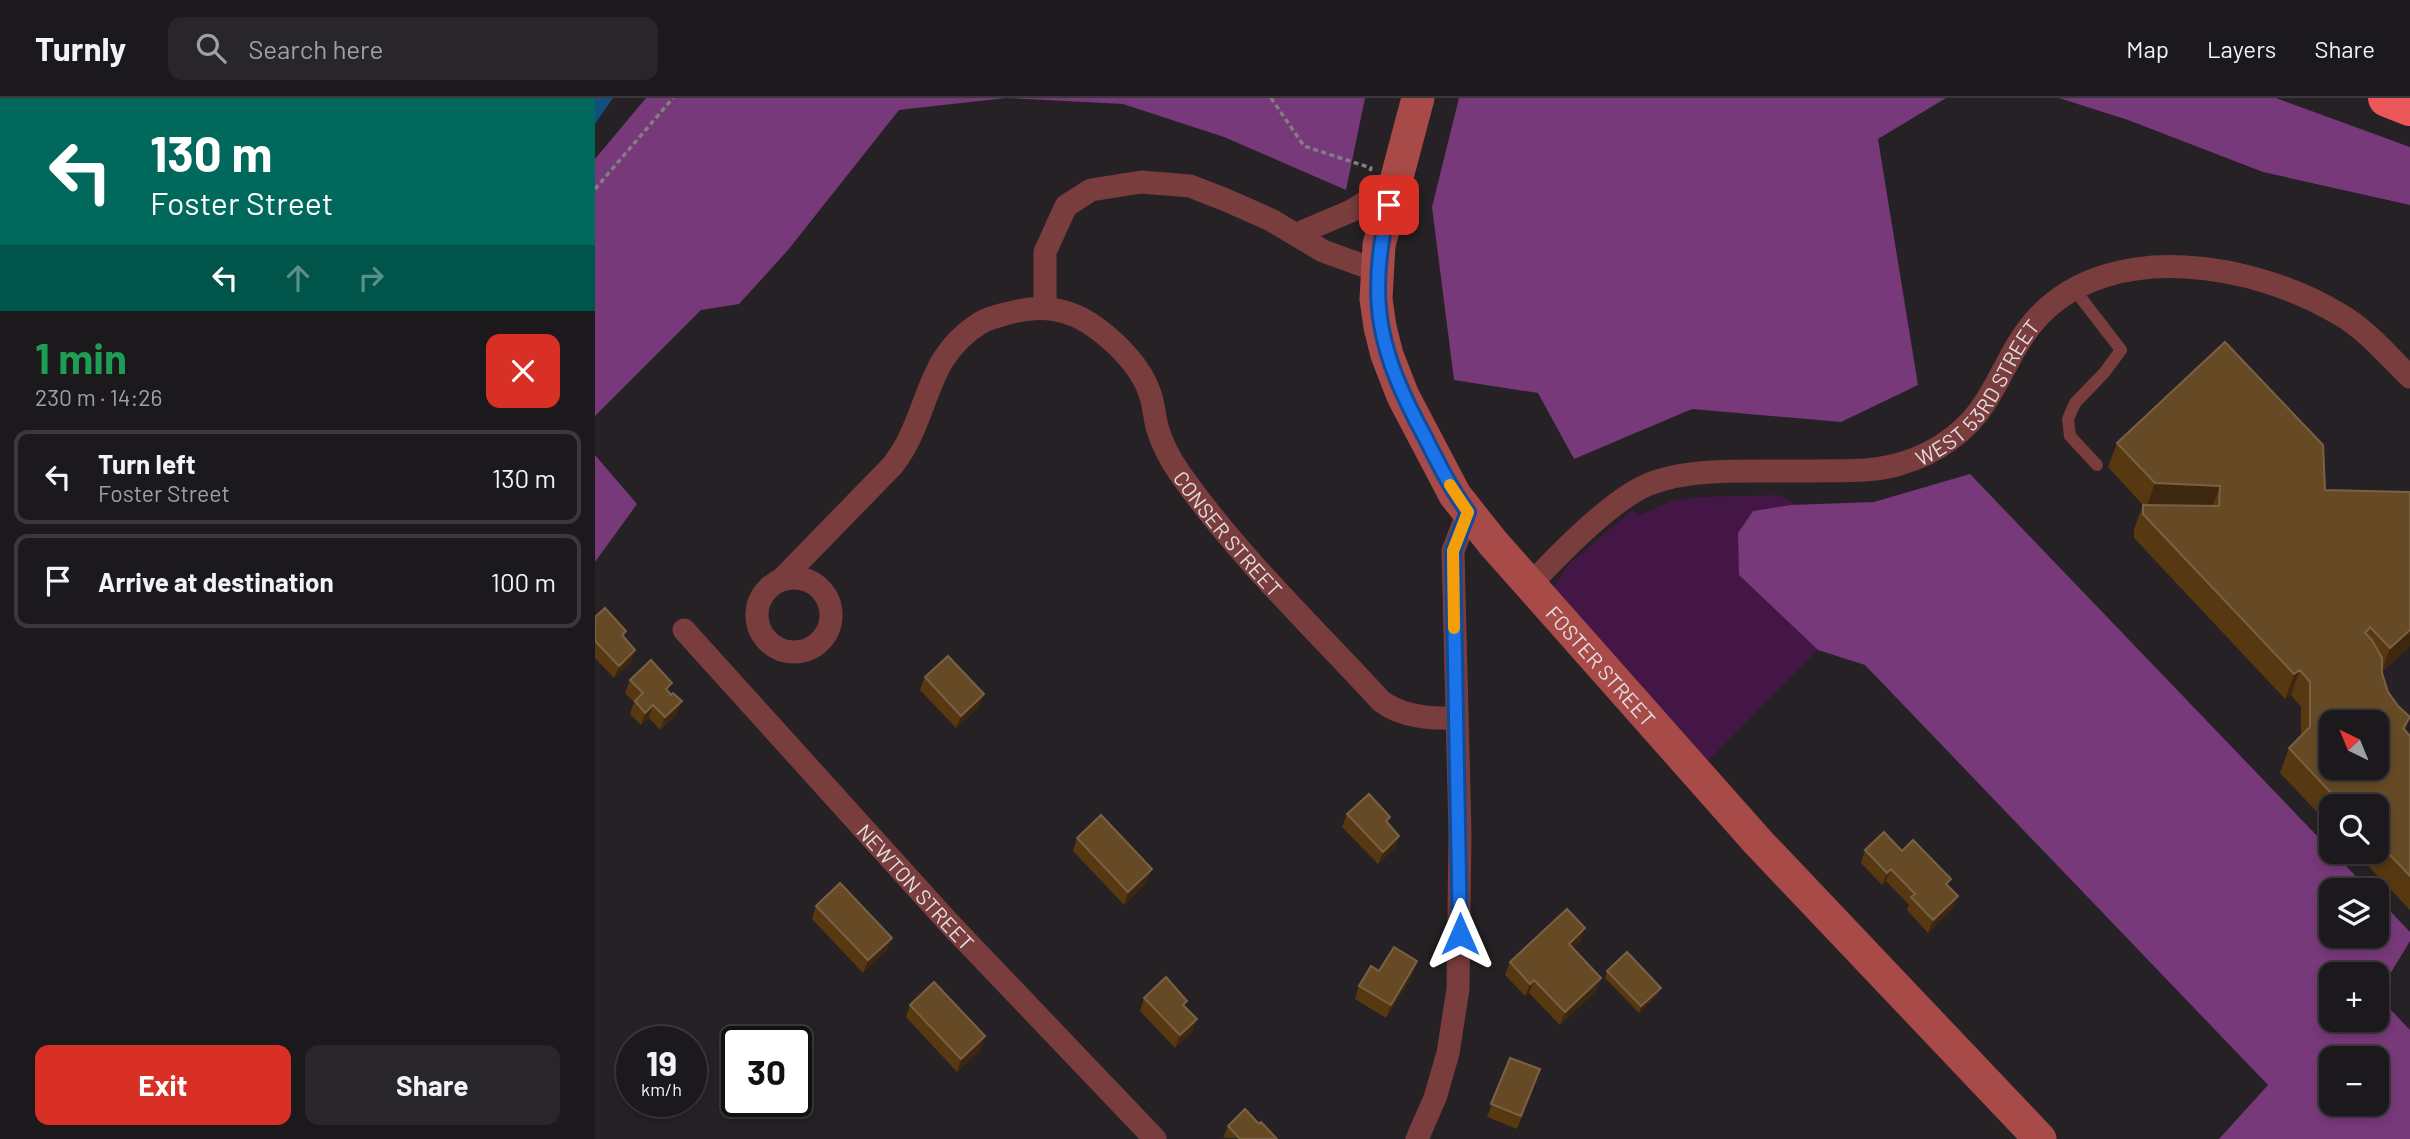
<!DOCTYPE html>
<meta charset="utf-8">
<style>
body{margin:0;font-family:Barlow,sans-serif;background:#292629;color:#f1f3f6;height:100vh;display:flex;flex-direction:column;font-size:26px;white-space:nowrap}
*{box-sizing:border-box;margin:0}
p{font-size:23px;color:#a0a0a3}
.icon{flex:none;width:38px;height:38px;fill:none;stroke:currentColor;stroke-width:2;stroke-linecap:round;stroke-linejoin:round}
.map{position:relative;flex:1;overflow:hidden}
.drawer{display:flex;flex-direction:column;background:#1c191c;width:595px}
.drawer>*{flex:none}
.hud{background:#00695c;color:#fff;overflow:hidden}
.needle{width:46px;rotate:317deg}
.buttons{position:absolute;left:1724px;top:612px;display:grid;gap:14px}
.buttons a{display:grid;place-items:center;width:70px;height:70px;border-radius:14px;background:#1c191c;box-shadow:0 4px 10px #0003,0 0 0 2px #3a383b;font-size:35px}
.speed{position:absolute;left:21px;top:928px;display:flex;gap:14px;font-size:35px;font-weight:700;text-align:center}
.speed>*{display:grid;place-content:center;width:91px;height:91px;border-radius:50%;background:#1c191c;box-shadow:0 4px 10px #0003,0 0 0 2px #3a383b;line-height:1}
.speed small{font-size:18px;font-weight:400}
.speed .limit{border:4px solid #111;border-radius:10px;background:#fff;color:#111}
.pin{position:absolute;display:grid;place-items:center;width:60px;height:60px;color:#fff;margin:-30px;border-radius:14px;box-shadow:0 4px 10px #0006}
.me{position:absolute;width:77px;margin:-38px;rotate:0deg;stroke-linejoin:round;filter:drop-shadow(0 0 5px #0008)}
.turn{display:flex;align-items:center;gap:24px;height:147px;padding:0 35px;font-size:32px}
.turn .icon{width:91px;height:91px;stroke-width:2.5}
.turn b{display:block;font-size:49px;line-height:60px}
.lanes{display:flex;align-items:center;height:66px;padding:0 35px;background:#0003;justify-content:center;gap:35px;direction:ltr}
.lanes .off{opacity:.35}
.round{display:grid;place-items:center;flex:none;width:74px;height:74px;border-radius:14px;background:#292629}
.summary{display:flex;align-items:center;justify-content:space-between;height:119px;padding:0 35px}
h1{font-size:42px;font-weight:700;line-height:52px;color:#1e9e55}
.primary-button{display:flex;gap:14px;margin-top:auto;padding:14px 35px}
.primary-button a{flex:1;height:80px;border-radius:14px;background:#d93025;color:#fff;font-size:28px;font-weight:700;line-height:80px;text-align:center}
.primary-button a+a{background:#292629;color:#f1f3f6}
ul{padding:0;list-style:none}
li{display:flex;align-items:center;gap:21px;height:94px;margin:0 14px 10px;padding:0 21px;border:4px solid #3a383b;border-radius:14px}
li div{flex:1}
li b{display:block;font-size:26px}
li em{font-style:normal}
header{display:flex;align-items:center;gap:42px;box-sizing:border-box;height:98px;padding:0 35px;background:#1c191c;border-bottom:2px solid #3a383b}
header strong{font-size:33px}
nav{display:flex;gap:38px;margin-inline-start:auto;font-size:24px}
.search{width:490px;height:63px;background:#292629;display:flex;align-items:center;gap:18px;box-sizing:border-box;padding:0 24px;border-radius:14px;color:#a0a0a3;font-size:26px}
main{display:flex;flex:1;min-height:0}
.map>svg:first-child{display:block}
</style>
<header>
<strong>Turnly</strong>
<div class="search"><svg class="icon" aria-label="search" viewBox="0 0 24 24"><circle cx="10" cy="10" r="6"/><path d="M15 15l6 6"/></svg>Search here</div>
<nav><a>Map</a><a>Layers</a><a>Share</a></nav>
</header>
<main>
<section class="drawer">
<div class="hud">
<div class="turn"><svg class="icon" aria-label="left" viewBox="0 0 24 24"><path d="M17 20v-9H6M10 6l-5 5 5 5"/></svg><div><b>130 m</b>Foster Street</div></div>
<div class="lanes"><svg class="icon" aria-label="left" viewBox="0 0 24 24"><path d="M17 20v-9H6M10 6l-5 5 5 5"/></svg><svg class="icon off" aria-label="ahead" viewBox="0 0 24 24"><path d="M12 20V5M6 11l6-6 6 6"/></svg><svg class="icon off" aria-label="right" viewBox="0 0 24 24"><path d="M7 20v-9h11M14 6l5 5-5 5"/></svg></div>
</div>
<div class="summary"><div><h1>1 min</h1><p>230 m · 14:26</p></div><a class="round" style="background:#d93025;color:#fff"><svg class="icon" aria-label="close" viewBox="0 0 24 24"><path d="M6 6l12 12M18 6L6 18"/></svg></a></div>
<ul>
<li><svg class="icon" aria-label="left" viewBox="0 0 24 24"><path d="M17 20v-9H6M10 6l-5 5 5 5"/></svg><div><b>Turn left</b><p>Foster Street</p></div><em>130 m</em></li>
<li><svg class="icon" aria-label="arrive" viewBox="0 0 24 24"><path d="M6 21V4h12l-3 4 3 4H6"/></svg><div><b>Arrive at destination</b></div><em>100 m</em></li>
</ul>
<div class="primary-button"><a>Exit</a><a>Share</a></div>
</section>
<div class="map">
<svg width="1815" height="1041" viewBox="0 0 1815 1041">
<rect width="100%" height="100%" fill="#252125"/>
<!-- green -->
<path fill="#441646" d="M1184,397L1202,407L1158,413L1144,477L1223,552L1110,666L958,490L974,466L1037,412L1045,417L1077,403L1102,399Z"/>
<!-- forest -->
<path fill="#773979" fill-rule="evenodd" d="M51,0H770L751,92L629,39L528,6L411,0L304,12L193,152L144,206L106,212L0,318V61Z
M864,0H1351L1283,41L1323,287L1246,324L1097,311L979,361L943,295L859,282L837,109Z
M1464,0H1681L1815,49V107L1668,74L1533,22Z
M0,357L42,406L0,464Z
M1375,376L1775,793H1736V838H1782V799L1815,834V843L1792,881L1796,912L1815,932V1041H1624L1673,987L1270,567L1223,552L1144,477L1143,435L1158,413L1196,407L1279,404ZM1736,877H1782V922H1736ZM1736,961H1782V1006H1736Z"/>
<!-- water -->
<path fill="#114f7d" d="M0,0H18L0,26Z"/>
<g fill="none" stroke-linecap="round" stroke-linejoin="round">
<!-- path -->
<path stroke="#827e82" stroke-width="3.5" stroke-dasharray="5 3.5" stroke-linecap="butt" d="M676,0L709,48L776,70L775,73
M0,91L78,0"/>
<!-- lane -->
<path stroke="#783d3c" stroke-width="12" d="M1479,191L1526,252L1509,275L1480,305L1473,321L1475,338L1502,367"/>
<!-- street -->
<g stroke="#783d3c" stroke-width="23">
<path d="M702,136L756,113L798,88"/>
<path d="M450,210V154L471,108L496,92L546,84L595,88L631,102L676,122L728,153L783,173"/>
<circle cx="199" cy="517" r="37"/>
<path id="s1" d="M186,482L298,367C303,360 308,353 312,345C336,299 335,257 385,225C392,221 402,218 410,216C445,206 475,209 504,232C524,247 546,270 554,293C559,305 559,317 562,329C567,346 576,363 586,377C644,459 718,529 786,603C807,619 835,621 861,620"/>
<path id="s2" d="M936,486C964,456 1015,403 1052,387C1096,368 1165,374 1214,373C1245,372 1278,375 1308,365C1341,355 1373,333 1391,303C1409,275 1420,243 1444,218C1518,140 1661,166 1744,216C1771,231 1793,258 1815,279"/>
<path id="s3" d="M89,532L354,825L560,1041"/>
<path d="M822,1041L840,1000L853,955L863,891L865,735L858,453L873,414"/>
</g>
<!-- secondary -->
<path stroke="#a74a48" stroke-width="33" id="s4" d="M823,0L784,147L781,201L785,229L792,257L808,298L860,397L898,445L1163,744L1445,1041"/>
<!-- highway -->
<path stroke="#ec585a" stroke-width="38" d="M1792,0L1815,9"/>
</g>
<!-- wall -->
<path fill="#573810" d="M1522,345L1730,392L1815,548L1787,574L1793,594L1803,608L1815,619L1810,633L1815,638V812L1760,754H1782V709H1736V729L1685,675L1694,650L1706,638V609L1696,597L1690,601L1539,440V431L1548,407L1513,369Z
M0,519L31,533L29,539L40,552L36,565L19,580L0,560Z
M330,579L384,609L361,630L325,592Z
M35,582L74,594L82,616L65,632L54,620L46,627L35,616L39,604L30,595Z
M752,716L795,719L793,725L804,738L800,750L783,766L747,729Z
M482,740L552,784L529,807L478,753Z
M1270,752L1307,753L1354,789L1358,811L1333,835L1312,812L1314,807L1291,783L1287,787L1266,765Z
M221,808L292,852L268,875L217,821Z
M986,843L978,850L1006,880L1001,893L965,927L934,895L930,898L910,877L915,864Z
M784,873L818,876L791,920L760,901L764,888Z
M1012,873L1066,890L1063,896L1044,915L1010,880Z
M549,900L590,909L602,921L597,934L580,950L545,913Z
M315,907L386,951L362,974L311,919Z
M915,960L945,971L922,1031L892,1019Z
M664,1026L682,1041L628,1040L633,1028Z"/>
<!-- shaded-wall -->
<path fill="#3d280f" d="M1560,385L1625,388L1616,412L1551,410Z
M1815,532V548L1786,575L1795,550Z
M40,552L36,565L19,580L24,568Z
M1705,572L1696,597L1690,601L1699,576Z
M389,596L384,609L361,630L366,618Z
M87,603L82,616L65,632L70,619Z
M58,607L54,620L46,627L50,615Z
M804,738L800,750L783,766L788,754Z
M557,771L552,784L529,807L533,794Z
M1296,771L1291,783L1287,787L1292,775Z
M1363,798L1358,811L1333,835L1338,822Z
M990,830L986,843L969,859L974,846Z
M297,840L292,852L268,875L273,862Z
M822,863L818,876L791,920L796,907Z
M1006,880L1001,893L965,927L970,914Z
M939,882L934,895L930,898L935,886Z
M1066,890L1063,896L1044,915L1046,908Z
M602,921L597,934L580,950L585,937Z
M390,938L386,951L362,974L366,961Z"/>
<!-- building -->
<path fill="#664a26" stroke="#7a6144" stroke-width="2" fill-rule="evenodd" d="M1630,244L1728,347L1730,392L1815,394V532L1795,550L1775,529L1770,535L1777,542L1787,560V575L1793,594L1803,608L1815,619L1808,630L1815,638V778L1782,743V709H1749L1694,650L1715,629V584L1705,572L1699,576L1548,416V407L1624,408L1625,388L1560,385L1522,345ZM1736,625H1782V670H1736Z
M10,510L31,533L27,537L40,552L24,568L0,543V519Z
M353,558L389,596L366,618L330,579Z
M56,562L77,585L71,591L76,597L78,595L87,603L70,619L58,607L50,615L40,603L48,595L35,582Z
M774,696L795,719L791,723L804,738L788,754L752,716Z
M506,717L557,771L533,794L482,740Z
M1289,734L1307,753L1318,742L1356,781L1351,786L1363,798L1338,822L1316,799L1320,796L1296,771L1292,775L1270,752Z
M245,785L297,840L273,862L221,808Z
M972,811L990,830L974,846L1006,880L970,914L939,882L935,886L915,864Z
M799,849L822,863L796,907L764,888L776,868L784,873Z
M1032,854L1066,890L1046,908L1012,873Z
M571,879L592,903L588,907L602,921L585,937L549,900Z
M339,884L390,938L366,961L315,907Z
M915,960L945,971L926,1018L896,1006Z
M650,1011L664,1026L666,1024L682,1041H645L633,1028Z"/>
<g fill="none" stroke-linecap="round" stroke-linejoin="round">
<!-- route casing -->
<g stroke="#114b97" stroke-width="18">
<path id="route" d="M794,107C771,202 784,255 830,339C843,365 856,391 873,414L858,453L865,836"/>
</g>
<!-- route -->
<use href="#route" stroke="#1a73e8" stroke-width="12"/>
<!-- slow -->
<path stroke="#f59e0b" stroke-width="12" d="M855,387L873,414L858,453L859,530"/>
</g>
<g text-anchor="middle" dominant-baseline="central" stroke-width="5" stroke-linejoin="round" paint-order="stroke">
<!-- street labels -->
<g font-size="21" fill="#e2dee1" stroke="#1c181c">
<text stroke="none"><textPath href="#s2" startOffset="518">WEST 53RD STREET</textPath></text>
<text stroke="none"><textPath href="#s1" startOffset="702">CONSER STREET</textPath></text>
<text stroke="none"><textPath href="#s4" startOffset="644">FOSTER STREET</textPath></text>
<text stroke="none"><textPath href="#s3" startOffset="346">NEWTON STREET</textPath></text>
</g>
</g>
</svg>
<div class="buttons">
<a><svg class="needle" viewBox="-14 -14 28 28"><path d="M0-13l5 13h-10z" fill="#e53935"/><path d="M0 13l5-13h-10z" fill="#a0a0a3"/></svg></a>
<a><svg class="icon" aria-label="search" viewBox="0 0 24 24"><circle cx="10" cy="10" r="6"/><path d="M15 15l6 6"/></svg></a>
<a><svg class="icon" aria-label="layers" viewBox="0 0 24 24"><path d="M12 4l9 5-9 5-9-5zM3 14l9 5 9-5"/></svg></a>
<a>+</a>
<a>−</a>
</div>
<div class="speed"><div>19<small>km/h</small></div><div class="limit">30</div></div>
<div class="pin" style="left:794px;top:107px;background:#d93025"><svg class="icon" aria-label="arrive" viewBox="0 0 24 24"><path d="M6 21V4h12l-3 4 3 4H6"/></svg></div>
<svg class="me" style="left:865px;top:836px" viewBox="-20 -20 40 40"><path d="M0-17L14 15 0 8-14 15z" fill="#1a73e8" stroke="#fff" stroke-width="4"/></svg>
</div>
</main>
